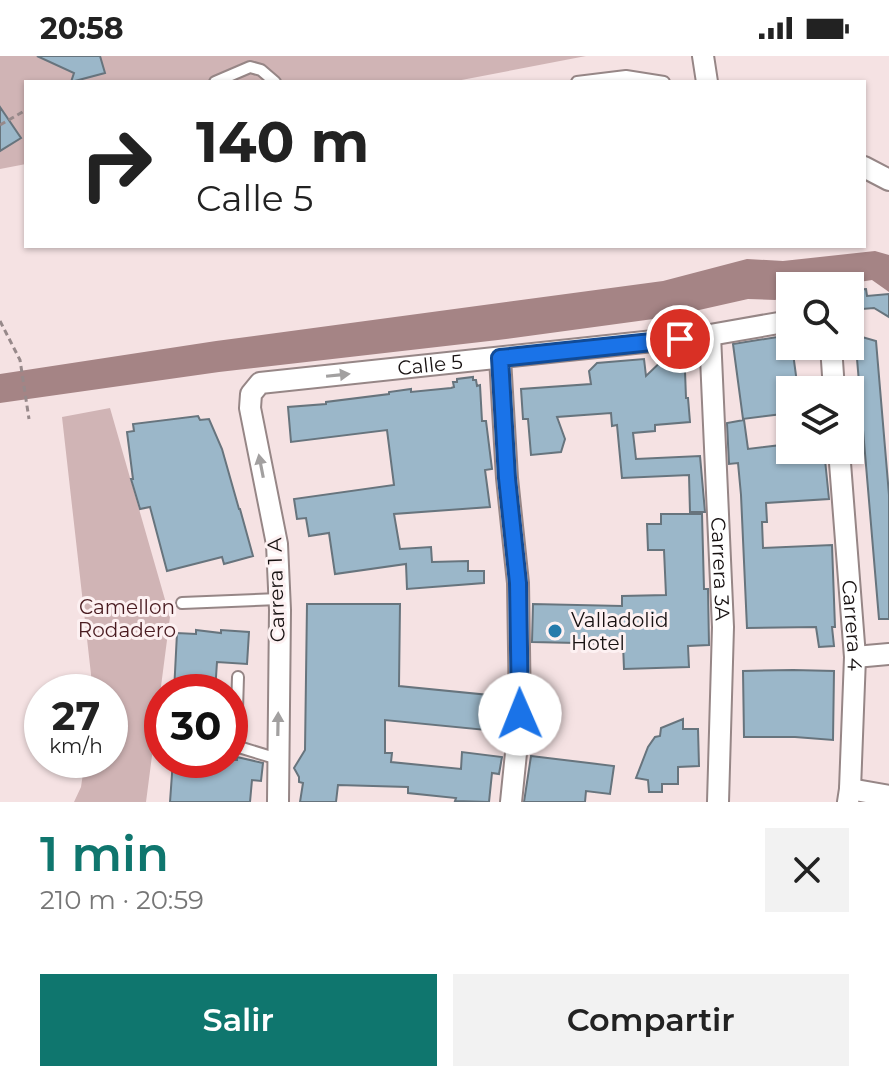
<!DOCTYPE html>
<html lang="es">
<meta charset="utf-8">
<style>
body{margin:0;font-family:Montserrat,sans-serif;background:#f2f2f2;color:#222;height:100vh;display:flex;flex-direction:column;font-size:30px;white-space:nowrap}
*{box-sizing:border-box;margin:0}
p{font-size:26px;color:#767676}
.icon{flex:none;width:44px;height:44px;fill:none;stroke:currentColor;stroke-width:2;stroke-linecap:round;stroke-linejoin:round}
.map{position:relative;height:746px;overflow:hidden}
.drawer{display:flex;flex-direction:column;background:#fff;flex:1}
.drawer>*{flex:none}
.hud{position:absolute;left:24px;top:24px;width:842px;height:168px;border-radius:0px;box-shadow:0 2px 6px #0004;background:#fff;color:#222;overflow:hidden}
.tools{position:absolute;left:776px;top:216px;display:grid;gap:16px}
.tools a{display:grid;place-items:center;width:88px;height:88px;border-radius:0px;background:#fff;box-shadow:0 2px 6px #0004;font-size:40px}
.speed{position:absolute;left:24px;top:618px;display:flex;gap:16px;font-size:40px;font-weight:700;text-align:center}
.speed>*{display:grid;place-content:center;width:104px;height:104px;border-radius:50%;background:#fff;box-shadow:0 2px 6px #0004;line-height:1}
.speed small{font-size:20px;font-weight:400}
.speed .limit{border:12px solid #d22;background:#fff;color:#111}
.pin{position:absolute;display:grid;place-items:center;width:68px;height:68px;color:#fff;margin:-34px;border:4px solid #fff;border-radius:50%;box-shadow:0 2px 8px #0007}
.me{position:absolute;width:88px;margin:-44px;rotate:359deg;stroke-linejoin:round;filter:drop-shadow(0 0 6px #0008)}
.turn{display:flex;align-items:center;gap:28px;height:168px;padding:0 40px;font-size:36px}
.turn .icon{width:104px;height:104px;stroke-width:2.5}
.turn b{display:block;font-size:56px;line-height:68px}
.round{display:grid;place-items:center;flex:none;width:84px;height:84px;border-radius:0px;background:#f2f2f2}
.headline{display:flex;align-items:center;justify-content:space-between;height:136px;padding:0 40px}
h1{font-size:48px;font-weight:600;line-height:60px;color:#0f766e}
.cta{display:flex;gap:16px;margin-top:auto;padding:16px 40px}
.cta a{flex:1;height:92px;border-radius:0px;background:#0f766e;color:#fff;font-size:32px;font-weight:600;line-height:92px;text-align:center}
.cta a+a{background:#f2f2f2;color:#222}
.status{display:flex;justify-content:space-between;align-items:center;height:56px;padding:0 40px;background:#fff;direction:ltr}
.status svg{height:22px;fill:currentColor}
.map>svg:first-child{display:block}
</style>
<div class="status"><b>20:58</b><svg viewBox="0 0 49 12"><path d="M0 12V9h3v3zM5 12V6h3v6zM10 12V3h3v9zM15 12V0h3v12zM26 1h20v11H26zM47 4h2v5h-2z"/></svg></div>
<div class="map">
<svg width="889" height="746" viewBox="0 0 889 746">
<rect width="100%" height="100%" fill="#f5e2e3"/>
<!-- green -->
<path fill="#d0b4b5" d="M0,0H586L451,26H26V108L0,113Z
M110,352L170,561L146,746H74L81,731L85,704H110V636H93L62,361Z"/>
<!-- water -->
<path fill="#a58485" d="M875,195L889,199V236L872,224L833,230H790V240L775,244L748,243L668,261L498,284L219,316L0,347V318L216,285L663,225L747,203L783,205Z"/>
<!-- building -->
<path fill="#9bb7c9" stroke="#67747d" stroke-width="2" d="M37,0H100L105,17L71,26L74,17Z
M0,51L21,82L0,95Z
M866,233L867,240L889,238V261L874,252L850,254V234Z
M790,279V290H792L798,334H790V357L743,363L733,288Z
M855,279L876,285L889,439V563H879Z
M670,297L678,302L680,315H685L686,342H688L690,366L655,369V375L633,377L636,403L700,400L705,456H690L689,419L622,422L617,369L612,370L611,357L557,361L565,383L561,396L531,399L528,363H523L521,333L591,328L589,315L597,307L644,303L646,320Z
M473,321V324H476L477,330L480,329L482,365H486L492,413L485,414L490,451L394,458L400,493L431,491L432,506L468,505V515H484V527L407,533L406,508L335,518L329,477L309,480L306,462L297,463L294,443L394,429L387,374L291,386L288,351L326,348V346L389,338V336L411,333V336L451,332L454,331L453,326H457V323Z
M198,360L200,364L209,363L222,393L239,453H240L253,500L224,508L222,501L167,515L150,451L140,453L131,423H133L127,376L134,375L133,368Z
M744,364L748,393L790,388V394H824L829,443L766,447L767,466H762L763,492L832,489L835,571H832L834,590L819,591L816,571L747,572L741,439L738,407L729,408L727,367Z
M661,458H702L704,533H708L709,589L688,590L689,611L624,613L623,588L532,586L533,548L622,550V540L666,539L664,494H648L647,468H661Z
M307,548H400L399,630L499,640L496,675L385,664V697H392L391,706L461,713L462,696L502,701L499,718L492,717L489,746L455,745L456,742L408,737V731L338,729L336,746H300L303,727L299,726V721L294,712L305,694Z
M196,574L221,577V574L249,576L247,608L217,606L215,636H174L177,577L196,578Z
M793,614L834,615L833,684L795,681H744L743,615Z
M683,663V673H698L699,710L678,711V728H662V736H649L648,724L636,722L648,691L655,681L660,680L661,672Z
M531,700L614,710L610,738L586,735L585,746H524Z
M237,701L263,707L261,725L252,724L250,746H170L173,704H237Z"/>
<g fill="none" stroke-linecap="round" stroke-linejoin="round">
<!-- lane casing -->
<g stroke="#968686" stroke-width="14">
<path id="lane" d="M215,26L250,11L261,14L275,26
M577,26L626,20L664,26
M182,547L279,543
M238,621L236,686L242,692L278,703"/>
</g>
<!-- street casing -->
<g stroke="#968686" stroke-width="24">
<g id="street">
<path d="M703,0L707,26"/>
<path d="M864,111L889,124"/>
<path id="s1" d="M710,279L723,571L718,746"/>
<path d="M831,290L834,334"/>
<path d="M500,302L507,422L518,527L520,658L511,746"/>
<path id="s2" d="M839,394L855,601L850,733L848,746"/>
<path d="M855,601L889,598"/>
<path d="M850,733L889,740"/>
<path id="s3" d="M278,746L280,554L277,488L250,352L251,338L260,327L710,279L790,265"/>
</g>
</g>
<!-- path -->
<path stroke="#97898a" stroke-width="3" stroke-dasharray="6 4" stroke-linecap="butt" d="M0,69L26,54
M0,265L20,304L29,363"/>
<!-- lane -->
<use href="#lane" stroke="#fff" stroke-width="10"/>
<!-- street -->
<use href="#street" stroke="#fff" stroke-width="20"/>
</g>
<!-- one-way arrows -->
<defs><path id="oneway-solid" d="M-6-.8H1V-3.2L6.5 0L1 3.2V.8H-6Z" transform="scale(2)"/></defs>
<g fill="#a2a0a0">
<use href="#oneway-solid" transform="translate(338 319) rotate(-6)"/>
<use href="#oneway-solid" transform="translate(261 410) rotate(-101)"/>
<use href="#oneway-solid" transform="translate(278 668) rotate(-89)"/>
</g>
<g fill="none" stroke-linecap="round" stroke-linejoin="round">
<!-- route casing -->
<g stroke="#114b97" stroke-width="20">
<path id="route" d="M520,658L518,527L507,422L500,302L680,283"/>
</g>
<!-- route -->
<use href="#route" stroke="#1a73e8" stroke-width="14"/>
</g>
<!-- markers -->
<circle fill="#267bab" stroke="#fdf1f2" stroke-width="3" cx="555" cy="575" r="8"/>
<g text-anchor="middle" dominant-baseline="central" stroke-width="6" stroke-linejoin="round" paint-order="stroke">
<!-- street labels -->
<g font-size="20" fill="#171111" stroke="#fdf1f2">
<text stroke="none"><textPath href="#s3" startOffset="596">Calle 5</textPath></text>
<text stroke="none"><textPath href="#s1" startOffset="234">Carrera 3A</textPath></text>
<text transform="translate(276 534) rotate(-92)">Carrera 1 A</text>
<text stroke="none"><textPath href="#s2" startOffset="176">Carrera 4</textPath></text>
</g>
<!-- park labels -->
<g font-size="20" fill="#4a1c21" stroke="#fdf1f2">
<text x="127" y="551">Camellon<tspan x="127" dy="23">Rodadero</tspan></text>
</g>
<!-- poi labels -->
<g font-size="20" fill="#171111" stroke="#fdf1f2" text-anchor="start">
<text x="571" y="564">Valladolid<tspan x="571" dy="23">Hotel</tspan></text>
</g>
</g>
</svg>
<div class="tools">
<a><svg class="icon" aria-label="search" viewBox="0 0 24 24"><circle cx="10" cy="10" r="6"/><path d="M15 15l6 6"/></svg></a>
<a><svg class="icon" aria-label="layers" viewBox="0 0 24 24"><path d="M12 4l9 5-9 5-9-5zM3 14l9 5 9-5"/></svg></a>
</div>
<div class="speed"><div>27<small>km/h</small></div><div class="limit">30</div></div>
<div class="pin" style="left:680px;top:283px;background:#d93025"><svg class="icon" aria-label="arrive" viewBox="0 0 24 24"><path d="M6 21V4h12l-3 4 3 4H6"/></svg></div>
<svg class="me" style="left:520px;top:658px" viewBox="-20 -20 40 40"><circle r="19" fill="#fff"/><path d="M0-13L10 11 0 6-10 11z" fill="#1a73e8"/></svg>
<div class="hud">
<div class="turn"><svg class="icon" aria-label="right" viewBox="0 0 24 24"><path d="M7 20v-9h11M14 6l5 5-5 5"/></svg><div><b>140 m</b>Calle 5</div></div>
</div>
</div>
<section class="drawer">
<div class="headline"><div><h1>1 min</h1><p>210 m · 20:59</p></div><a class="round"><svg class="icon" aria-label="close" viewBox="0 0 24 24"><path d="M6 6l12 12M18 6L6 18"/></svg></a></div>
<div class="cta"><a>Salir</a><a>Compartir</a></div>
</section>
